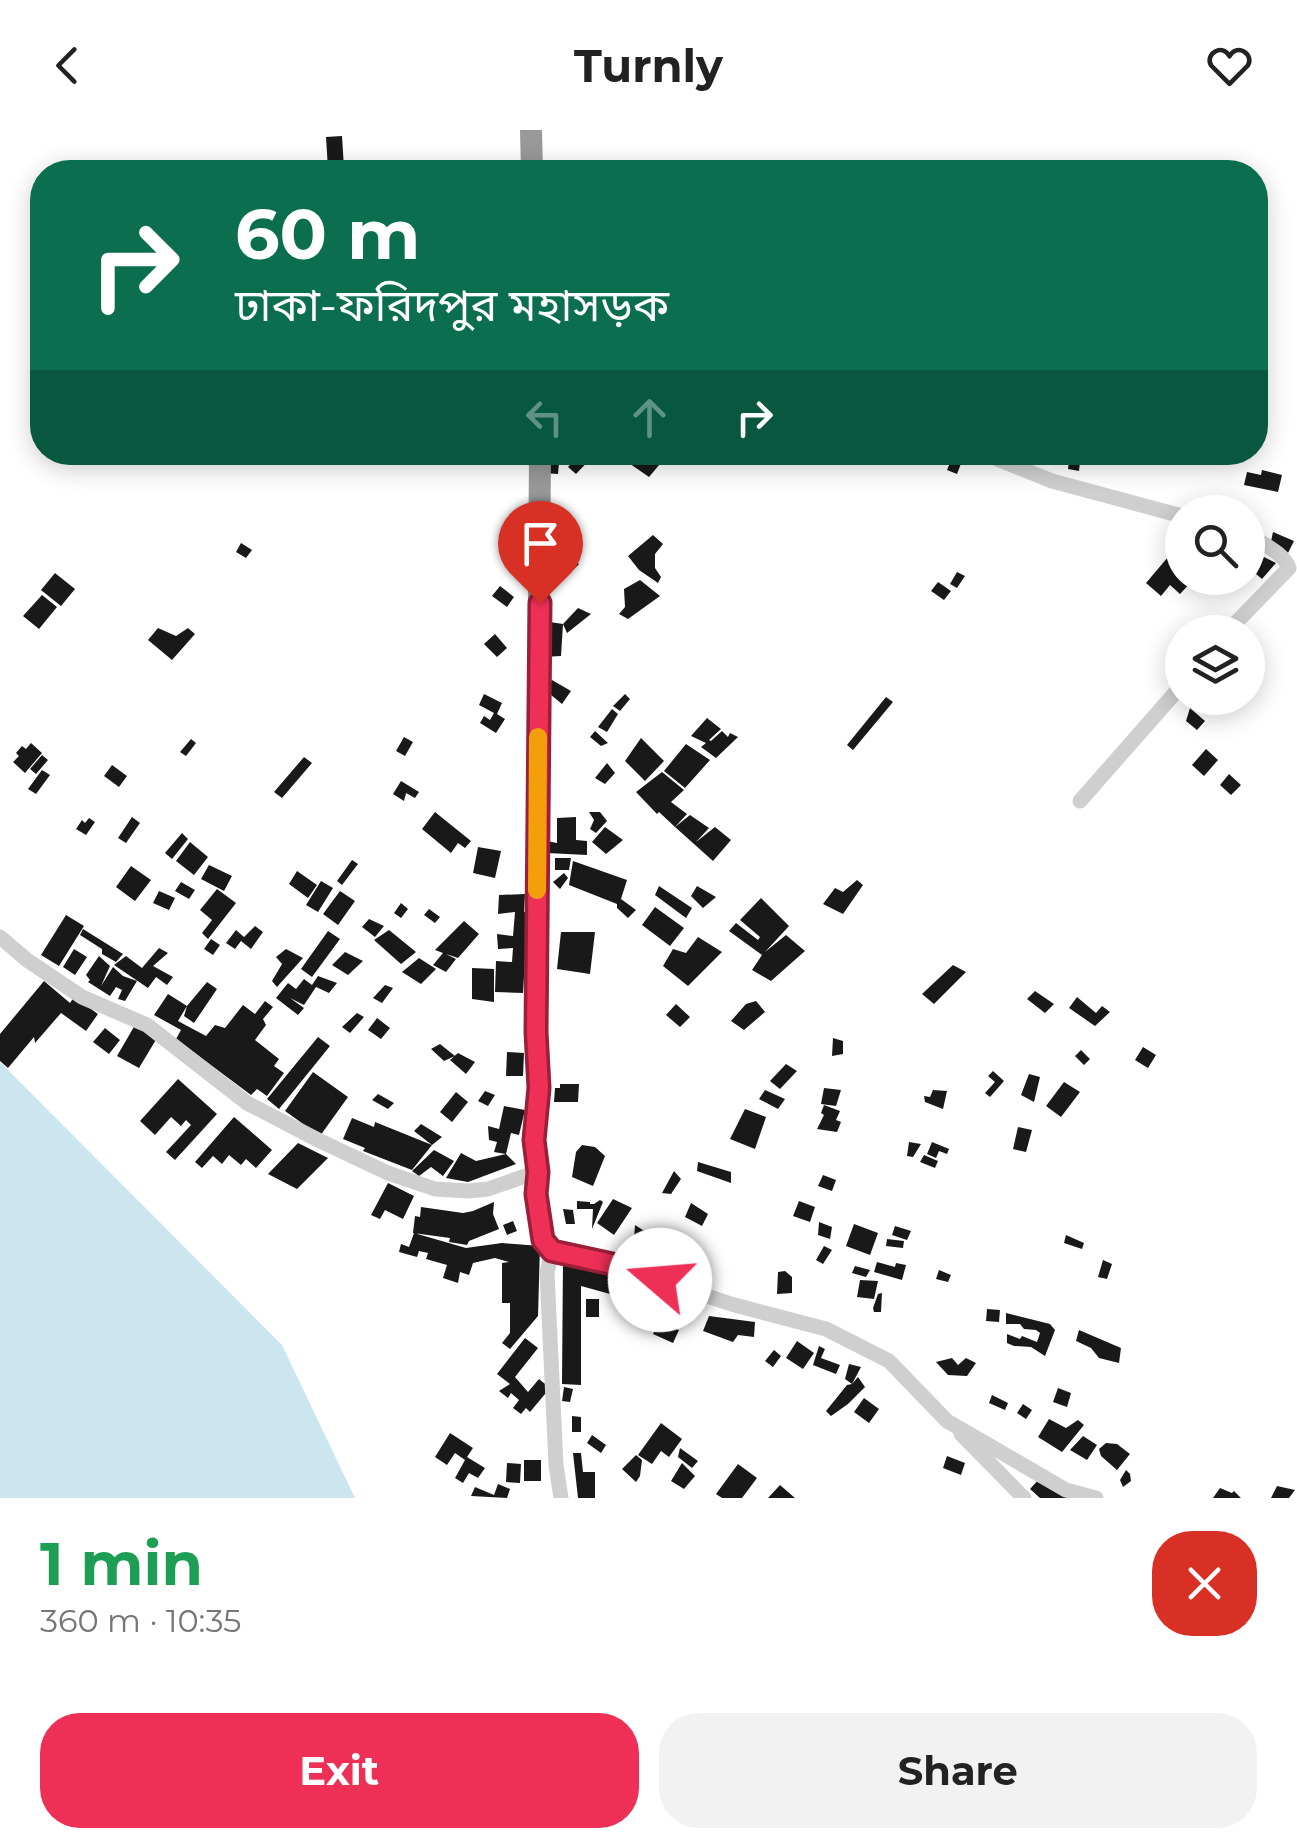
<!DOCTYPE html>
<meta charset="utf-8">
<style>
body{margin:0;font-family:Montserrat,"Noto Sans Bengali",sans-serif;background:#f2f2f2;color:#222;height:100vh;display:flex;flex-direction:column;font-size:38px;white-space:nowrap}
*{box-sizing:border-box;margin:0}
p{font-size:32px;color:#767676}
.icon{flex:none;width:55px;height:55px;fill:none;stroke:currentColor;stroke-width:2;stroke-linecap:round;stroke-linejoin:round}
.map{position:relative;height:1368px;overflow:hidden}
.drawer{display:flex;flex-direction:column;background:#fff;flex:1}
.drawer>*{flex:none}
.top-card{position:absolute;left:30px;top:30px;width:1238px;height:305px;border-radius:40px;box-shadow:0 5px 25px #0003;background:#0b6e4f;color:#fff;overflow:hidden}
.controls{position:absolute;left:1165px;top:365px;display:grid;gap:20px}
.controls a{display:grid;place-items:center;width:100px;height:100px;border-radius:50%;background:#fff;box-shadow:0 5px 25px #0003;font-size:50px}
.pin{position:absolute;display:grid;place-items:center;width:85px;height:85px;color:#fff;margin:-102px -42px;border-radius:50% 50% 50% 0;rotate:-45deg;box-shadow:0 0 10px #0007}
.pin .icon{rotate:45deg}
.me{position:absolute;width:110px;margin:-55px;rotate:288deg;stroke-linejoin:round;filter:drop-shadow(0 0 8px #0008)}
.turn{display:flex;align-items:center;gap:35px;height:210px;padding:0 40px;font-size:45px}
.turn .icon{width:130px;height:130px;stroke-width:2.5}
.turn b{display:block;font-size:70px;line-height:85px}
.lanes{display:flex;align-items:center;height:95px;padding:0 40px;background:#0003;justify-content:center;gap:50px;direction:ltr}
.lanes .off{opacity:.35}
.round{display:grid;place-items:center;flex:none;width:105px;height:105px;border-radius:40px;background:#f2f2f2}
.headline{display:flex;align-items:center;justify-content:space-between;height:170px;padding:0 40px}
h1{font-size:60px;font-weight:700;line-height:75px;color:#1e9e55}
.action{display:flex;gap:20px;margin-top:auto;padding:20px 40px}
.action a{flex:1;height:115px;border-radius:40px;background:#ee2f56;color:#fff;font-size:40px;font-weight:700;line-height:115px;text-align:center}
.action a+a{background:#f2f2f2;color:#222}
header{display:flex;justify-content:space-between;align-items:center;height:130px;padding:0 40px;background:#fff;font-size:45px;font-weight:700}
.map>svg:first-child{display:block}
</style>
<header><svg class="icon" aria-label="back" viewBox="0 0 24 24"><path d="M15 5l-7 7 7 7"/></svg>Turnly<svg class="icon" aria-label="heart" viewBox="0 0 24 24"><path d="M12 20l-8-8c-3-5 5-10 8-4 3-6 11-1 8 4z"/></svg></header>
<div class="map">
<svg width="1297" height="1368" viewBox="0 0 1297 1368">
<rect width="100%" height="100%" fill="#fff"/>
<!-- water -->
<path fill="#cce6ef" d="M0,932L282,1215L355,1368H0Z"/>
<!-- building -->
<path fill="#191919" d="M342,6L344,38L328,39L326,7Z
M481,30H492V39L504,38L505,42H482Z
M544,322H560L558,344L542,343Z
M577,322H597L576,344L568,337L579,325Z
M628,322H670L649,347L623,329Z
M1022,322H1044L1042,332L1021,327Z
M1070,322H1081L1079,341L1068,339Z
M952,328L962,331L957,344L947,340Z
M1262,340L1282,345L1278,362L1244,355L1247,342L1261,345Z
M554,380L560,395L555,399L551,397L548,384Z
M1273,402L1294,411L1288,423L1270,416Z
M653,405L663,414L655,424V438L661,447L658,453L639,440L628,426Z
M241,413L252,420L246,428L236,422Z
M563,423L579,434L561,452L546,441Z
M1168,427L1182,439V448H1195L1180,464L1170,455L1161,466L1146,453Z
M1264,427L1276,433L1262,449L1256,444Z
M957,442L965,446L957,458L950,454Z
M55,443L75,459L61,476L41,460Z
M640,450L660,466L628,489L619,484L625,477L624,459Z
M938,452L951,461L944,470L931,461Z
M500,456L514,467L507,477L492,466Z
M42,465L57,477L39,499L23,486Z
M578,478L591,484L567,503L563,494Z
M543,491L563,494L561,526L544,527Z
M158,498L176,506L188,498L195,504L172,530L148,510Z
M495,504L507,518L497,527L484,514Z
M552,550L571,561L562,574L545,560Z
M484,564L502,573L497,584L505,589L496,603L480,593L484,586L490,590L494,583L479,575Z
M625,564L630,569L620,581L613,576Z
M886,567L893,572L853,620L847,615Z
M1190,578L1205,591L1197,600L1186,591Z
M612,579L618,584L607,602L598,597Z
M707,588L721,599L709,610L711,611L722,601L728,607L730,603L738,607L716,628L701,617L706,613L691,606Z
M595,601L608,613L601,616L590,607Z
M404,607L413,612L405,626L396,621Z
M641,608L664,631L645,651L625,631Z
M191,609L196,613L186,626L180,622Z
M31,613L42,623L25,643L13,632L19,626L16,623L22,616L26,619Z
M686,614L710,630L685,658L664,641Z
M1206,619L1218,630L1204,646L1192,635Z
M42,625L48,630L36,644L30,639Z
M304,627L312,633L282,668L274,662Z
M607,633L615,643L605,654L595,648Z
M112,635L127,646L119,657L104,646Z
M42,640L50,645L36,664L28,659Z
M662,642L684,660L671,672L687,684L675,697L659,682L657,684L636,662Z
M1229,644L1241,655L1231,665L1220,655Z
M401,651L419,662L415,668L406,663L404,671L393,664Z
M435,682L471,711L465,718L458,713L451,723L422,699Z
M589,682H600L607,691L596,703L590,699L594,690Z
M690,685L709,698L696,712L715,697L731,710L713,731L675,697Z
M132,687L140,693L126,713L118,708Z
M576,687V710L587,711V725L547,723V711L557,713V688Z
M89,688L95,692L86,705L76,699L82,690L85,693Z
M605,697L623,710L606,724L592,712Z
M182,703L188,709L172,729L165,723Z
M190,712L208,727L194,745L176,731Z
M478,717L501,721L495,748L473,743Z
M555,728H571L569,740H555Z
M352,730L358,734L342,755L337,751Z
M573,731L627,750L621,769L636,780L628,788L617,778V774L569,755Z
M209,735L232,746L224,761L201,749Z
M131,736L151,750L135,771L116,757Z
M297,741L317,755L308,768L289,754Z
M564,743L568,748L560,759L553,752Z
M857,750L863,755L843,784L823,774L835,758L843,762Z
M321,751L333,758L318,782L306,775Z
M181,752L195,760L189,769L175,761Z
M659,756L692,778L686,788L655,765Z
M697,756L716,767L703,778L691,766Z
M217,759L236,773L208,809L202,803L212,790L200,780Z
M159,761L175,768L169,780L153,773Z
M340,761L355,771L338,795L323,784Z
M525,764L524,782H528L523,863L495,862L496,831L512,832L513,818L498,819L497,804L513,806L515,782L498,784L499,765Z
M761,768L789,796L765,822L786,805L805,821L771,851L752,840L762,825L729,801L736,793L758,810L760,807L740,790Z
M401,773L408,779L401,788L394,783Z
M655,777L684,798L670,816L642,795Z
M429,779L440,787L435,793L424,785Z
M66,785L84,796L59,836L41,825Z
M369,789L384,796L375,807L362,797Z
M464,791L479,804L458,828L446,824L456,829L446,842L433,835L443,823L435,820Z
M255,796L263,802L251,819L241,811L235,819L226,813L236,800L244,807Z
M83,799L123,824L116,832L102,824V819L80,805Z
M389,800L416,822L401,834L374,810Z
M328,801L340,809L312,847L301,839Z
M561,802H595L590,844L557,839Z
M698,807L722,822L688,856L663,836L673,819L686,823Z
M211,809L220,815L213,825L204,819Z
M159,818L168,823L153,836L173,847L167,855L156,847L148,858L114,835L126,826L142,838Z
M74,819L87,827L75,845L63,837Z
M286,819L303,828L277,857L272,851L282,834L276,827Z
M345,822L363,831L348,845L332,835Z
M99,826L110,836L101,856L113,837L123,846L137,851L125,871L118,869L122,860L116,857L110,866L88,852L90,850L86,845Z
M419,828L436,839L421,854L402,842Z
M953,835L966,842L934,874L922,864Z
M472,838L494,839V872L472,869Z
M318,846L337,853L329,863L316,857L304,875L290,868L304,878L298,885L276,868L288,853L296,859L304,849L312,855Z
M44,851L70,873L74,867L98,884L86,901L61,883L35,913L34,907L8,938L0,931V904Z
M207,852L217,859L194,893L184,886L187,876Z
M385,855L393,858L382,873L373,868Z
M1035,861L1054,874L1045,883L1027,869Z
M168,864L187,876L178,891L206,906L215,895L225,898L243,875L255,884L265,871L273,877L263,889L266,895L255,910L279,929L274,936L284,943L267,966L257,959L251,965L176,909L181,900L154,885Z
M1077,867L1096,883L1102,876L1110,882L1095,896L1069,878Z
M756,871L765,882L744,900L731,891L746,874Z
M676,874L690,887L680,897L666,885Z
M357,883L364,887L350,903L342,897Z
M377,888L390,898L381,909L368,900Z
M135,895L157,908L139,938L117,926Z
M105,898L120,910L109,924L93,912Z
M318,907L330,916L279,979L267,969Z
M833,908L843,911V924L832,926Z
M440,914L455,926L444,931L431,919Z
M1143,917L1156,925L1148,938L1135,930Z
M1081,920L1090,929L1084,935L1075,926Z
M507,922L524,923L523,946H506Z
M458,923L475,932L466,944L450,930Z
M786,934L797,941L780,959L770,951Z
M993,941L1004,951L990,967L985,963L995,952L988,946Z
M313,942L348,967L320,1006L285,981Z
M1029,944L1040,947L1034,972L1021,965Z
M178,949L217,984L175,1030L166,1022L191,995L186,990L181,996L171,987L155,1005L140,991Z
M1064,952L1080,962L1061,987L1046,976Z
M560,954H579L578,972H554L555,958H560Z
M824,958L841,960L836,976L821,974Z
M765,960L785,969L778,979L759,969Z
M933,960L947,961L943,979L925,972L924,966L930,967Z
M485,961L495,965L488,976L478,971Z
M456,962L468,972L452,992L440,982Z
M378,964L394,973L388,979L372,970Z
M824,975L840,981L836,990L841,992L837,1002L817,999L824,985L821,983Z
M504,976L525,980L519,1005L511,1003L506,1024L516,1034L468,1052L446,1048L461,1023L476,1031L506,1024L494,1022L497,1012L489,1010L488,996L499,999Z
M745,979L766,987L755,1019L730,1009Z
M234,987L272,1020L256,1038L246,1029L241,1035L229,1025L222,1034L213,1026L202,1038L195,1032Z
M352,988L374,997L375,992L432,1015L412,1040L363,1021L365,1018L343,1009Z
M421,994L442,1007L432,1015L414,1001Z
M1018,997L1032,1000L1026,1022L1013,1019Z
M909,1012L921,1014L913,1027L907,1026Z
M932,1012L949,1019L947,1024L939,1021L936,1028L927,1024Z
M298,1013L328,1028L297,1059L268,1044Z
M582,1015L595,1017L605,1026L593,1056L572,1047L576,1022Z
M434,1020L454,1031L443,1046L431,1037L419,1046L412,1041Z
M924,1025L938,1031L935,1038L920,1032Z
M698,1032L731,1042V1053L697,1041Z
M674,1041L681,1049L671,1064L662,1063Z
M823,1045L836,1050L832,1061L818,1056Z
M388,1053L414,1066L403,1089L385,1080L380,1089L371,1085Z
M613,1069L632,1078L614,1105L597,1093Z
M600,1070L603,1072L592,1099L593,1079H577V1071L590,1072V1074H594Z
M799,1071L815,1077L810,1092L793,1086Z
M494,1072L493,1084L499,1099L469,1111L467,1115L449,1112L450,1108L413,1103L415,1086L420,1087L421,1077L463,1083L473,1081Z
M691,1073L708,1084L702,1096L685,1087Z
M563,1079L573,1080L575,1094H566Z
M513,1091L517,1101L507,1105L503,1095Z
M819,1092L832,1097L830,1109L818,1105Z
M854,1094L878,1103L870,1125L846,1116Z
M635,1095L649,1104L645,1113L634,1109Z
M895,1096L911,1101L907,1110L892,1105Z
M414,1103L466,1118L502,1113L540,1116L538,1186L510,1219L502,1213L510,1203V1173H502V1133L509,1132L495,1128L473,1133L469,1145L460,1142L458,1153L443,1148L447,1135L426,1129L428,1123L419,1121L417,1127L399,1122L401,1114L409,1117Z
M1066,1105L1084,1113L1082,1119L1064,1113Z
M887,1109L904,1111L903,1118L886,1116Z
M824,1116L832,1120L823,1134L816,1130Z
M682,1117L687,1120L678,1133L670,1128Z
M563,1129L688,1165L686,1194L640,1185L629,1178L632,1170L581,1156V1255L562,1254Z
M1103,1130L1112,1134L1107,1149L1098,1147Z
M877,1132L895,1137L896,1133L906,1135L902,1150L874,1142Z
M855,1136L870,1140L866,1147L852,1143Z
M939,1140L951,1145L948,1152L936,1149Z
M785,1141L792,1147V1163L777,1164L778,1142Z
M860,1150L878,1151L874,1169L857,1167Z
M882,1163L881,1182H874L873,1178L878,1164Z
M586,1169H599V1187H586Z
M987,1179L1000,1180L999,1192L986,1191Z
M1006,1183L1050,1194L1055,1200L1045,1226L1031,1217L1014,1216L1007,1213V1204L1020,1209L1022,1206L1037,1212L1040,1203L1036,1200L1024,1199L1020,1194H1006Z
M709,1186L755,1192L754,1207L738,1205L733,1212L703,1201Z
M659,1191L679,1200L673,1213L653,1204Z
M1079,1200L1121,1218L1119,1233L1099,1228L1091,1218L1076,1211Z
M525,1208L538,1218L515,1247L528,1262L539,1249L550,1258L530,1282L526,1278L521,1284L513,1278L519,1270L511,1263L508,1268L499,1261L510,1254L497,1244Z
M797,1211L814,1223L803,1239L786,1228Z
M819,1216L825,1219L821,1228L840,1235L836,1244L813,1235Z
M774,1220L781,1226L773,1237L765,1231Z
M952,1228L958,1235L966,1228L976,1233L967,1246L948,1245L936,1232Z
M849,1234L861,1237L852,1254L858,1247L865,1257L848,1274L831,1286L826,1281L847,1255L852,1254L845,1249Z
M564,1257L573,1259L570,1272L562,1271Z
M1058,1258L1071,1263L1067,1277L1053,1272Z
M992,1265L1008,1273L1005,1280L989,1273Z
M864,1268L879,1279L869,1293L854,1282Z
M1023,1274L1032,1280L1026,1289L1017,1283Z
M572,1286L581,1287V1302H572Z
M1049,1289L1066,1298L1078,1290L1084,1295L1062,1322L1038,1307Z
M661,1293L682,1309L669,1327L661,1321L652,1334L638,1325Z
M450,1303L473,1318L467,1327L485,1338L478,1348L469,1343L463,1353L455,1348L465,1330L455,1323L447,1335L435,1327Z
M592,1305L606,1315L601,1323L587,1313Z
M1083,1306L1097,1315L1087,1330L1070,1320Z
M1106,1313L1117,1314L1130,1324L1117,1340L1101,1326L1099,1319Z
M680,1318L698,1331L692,1338L678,1327Z
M573,1323H581L583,1342H595V1368H578Z
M636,1325L642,1330L640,1346L636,1352L622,1339Z
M947,1326L965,1333L961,1345L943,1338Z
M524,1330H541V1351H524Z
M507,1333L521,1334L520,1353L506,1352Z
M682,1333L695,1346L684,1359L671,1351Z
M738,1334L757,1348L742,1368H722L716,1364Z
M1126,1340L1130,1344L1131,1351L1123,1357L1120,1350Z
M1040,1348L1077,1368H1040L1030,1359Z
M498,1354L510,1359L507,1368L471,1366L475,1357L494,1365Z
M780,1355L795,1368H768Z
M1277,1356L1295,1360L1289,1368H1271Z
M1220,1358L1232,1363L1234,1361L1241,1368H1213Z"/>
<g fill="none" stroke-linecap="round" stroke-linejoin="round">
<!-- minor -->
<path stroke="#cfcfcf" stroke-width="15" d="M980,322L1052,351L1182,386
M1227,502L1289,438C1283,422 1262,414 1248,404
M1080,671L1182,555
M0,807L27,830L82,867L147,895L247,973L318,1010L388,1043L435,1059L468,1061L488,1059L537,1042
M961,1304L1024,1368
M561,1368L556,1335L547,1143L552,1121L611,1134L731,1174L826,1199L889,1231L947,1291L1066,1360L1096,1368"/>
<!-- highway -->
<path stroke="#999" stroke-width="22" d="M531,0L532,42
M540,322L536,902L539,958L534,1009L537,1042V1064L543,1111L552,1121"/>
</g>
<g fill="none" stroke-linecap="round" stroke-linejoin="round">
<!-- route casing -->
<g stroke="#9b1f38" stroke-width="25">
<path id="route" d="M540,473L536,902L539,958L534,1010L538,1042L536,1064L543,1110L552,1121L612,1134L660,1150"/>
</g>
<!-- route -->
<use href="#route" stroke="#ee2f56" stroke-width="18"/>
<!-- slow -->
<path stroke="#f59e0b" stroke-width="18" d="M537,760L538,607"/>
</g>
</svg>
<div class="controls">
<a><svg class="icon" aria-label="search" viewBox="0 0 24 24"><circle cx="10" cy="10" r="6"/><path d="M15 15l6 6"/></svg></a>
<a><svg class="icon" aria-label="layers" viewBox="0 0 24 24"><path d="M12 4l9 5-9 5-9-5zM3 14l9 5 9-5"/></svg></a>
</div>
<div class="pin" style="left:540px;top:473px;background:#d93025"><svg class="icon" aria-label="arrive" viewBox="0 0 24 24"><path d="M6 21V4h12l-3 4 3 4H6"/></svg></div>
<svg class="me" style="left:660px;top:1150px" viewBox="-20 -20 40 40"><circle r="19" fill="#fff"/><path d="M0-13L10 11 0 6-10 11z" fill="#ee2f56"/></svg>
<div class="top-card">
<div class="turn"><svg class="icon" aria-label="right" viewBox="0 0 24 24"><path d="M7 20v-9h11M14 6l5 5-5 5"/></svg><div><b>60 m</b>ঢাকা-ফরিদপুর মহাসড়ক</div></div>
<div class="lanes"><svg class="icon off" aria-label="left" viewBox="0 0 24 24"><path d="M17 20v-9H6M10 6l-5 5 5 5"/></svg><svg class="icon off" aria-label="ahead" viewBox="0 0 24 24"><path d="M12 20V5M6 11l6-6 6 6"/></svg><svg class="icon" aria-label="right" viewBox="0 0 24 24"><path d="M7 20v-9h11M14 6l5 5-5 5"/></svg></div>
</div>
</div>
<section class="drawer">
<div class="headline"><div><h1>1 min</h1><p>360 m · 10:35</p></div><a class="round" style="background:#d93025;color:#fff"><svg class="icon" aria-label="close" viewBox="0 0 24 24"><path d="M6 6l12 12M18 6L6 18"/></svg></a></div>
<div class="action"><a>Exit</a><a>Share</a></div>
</section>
